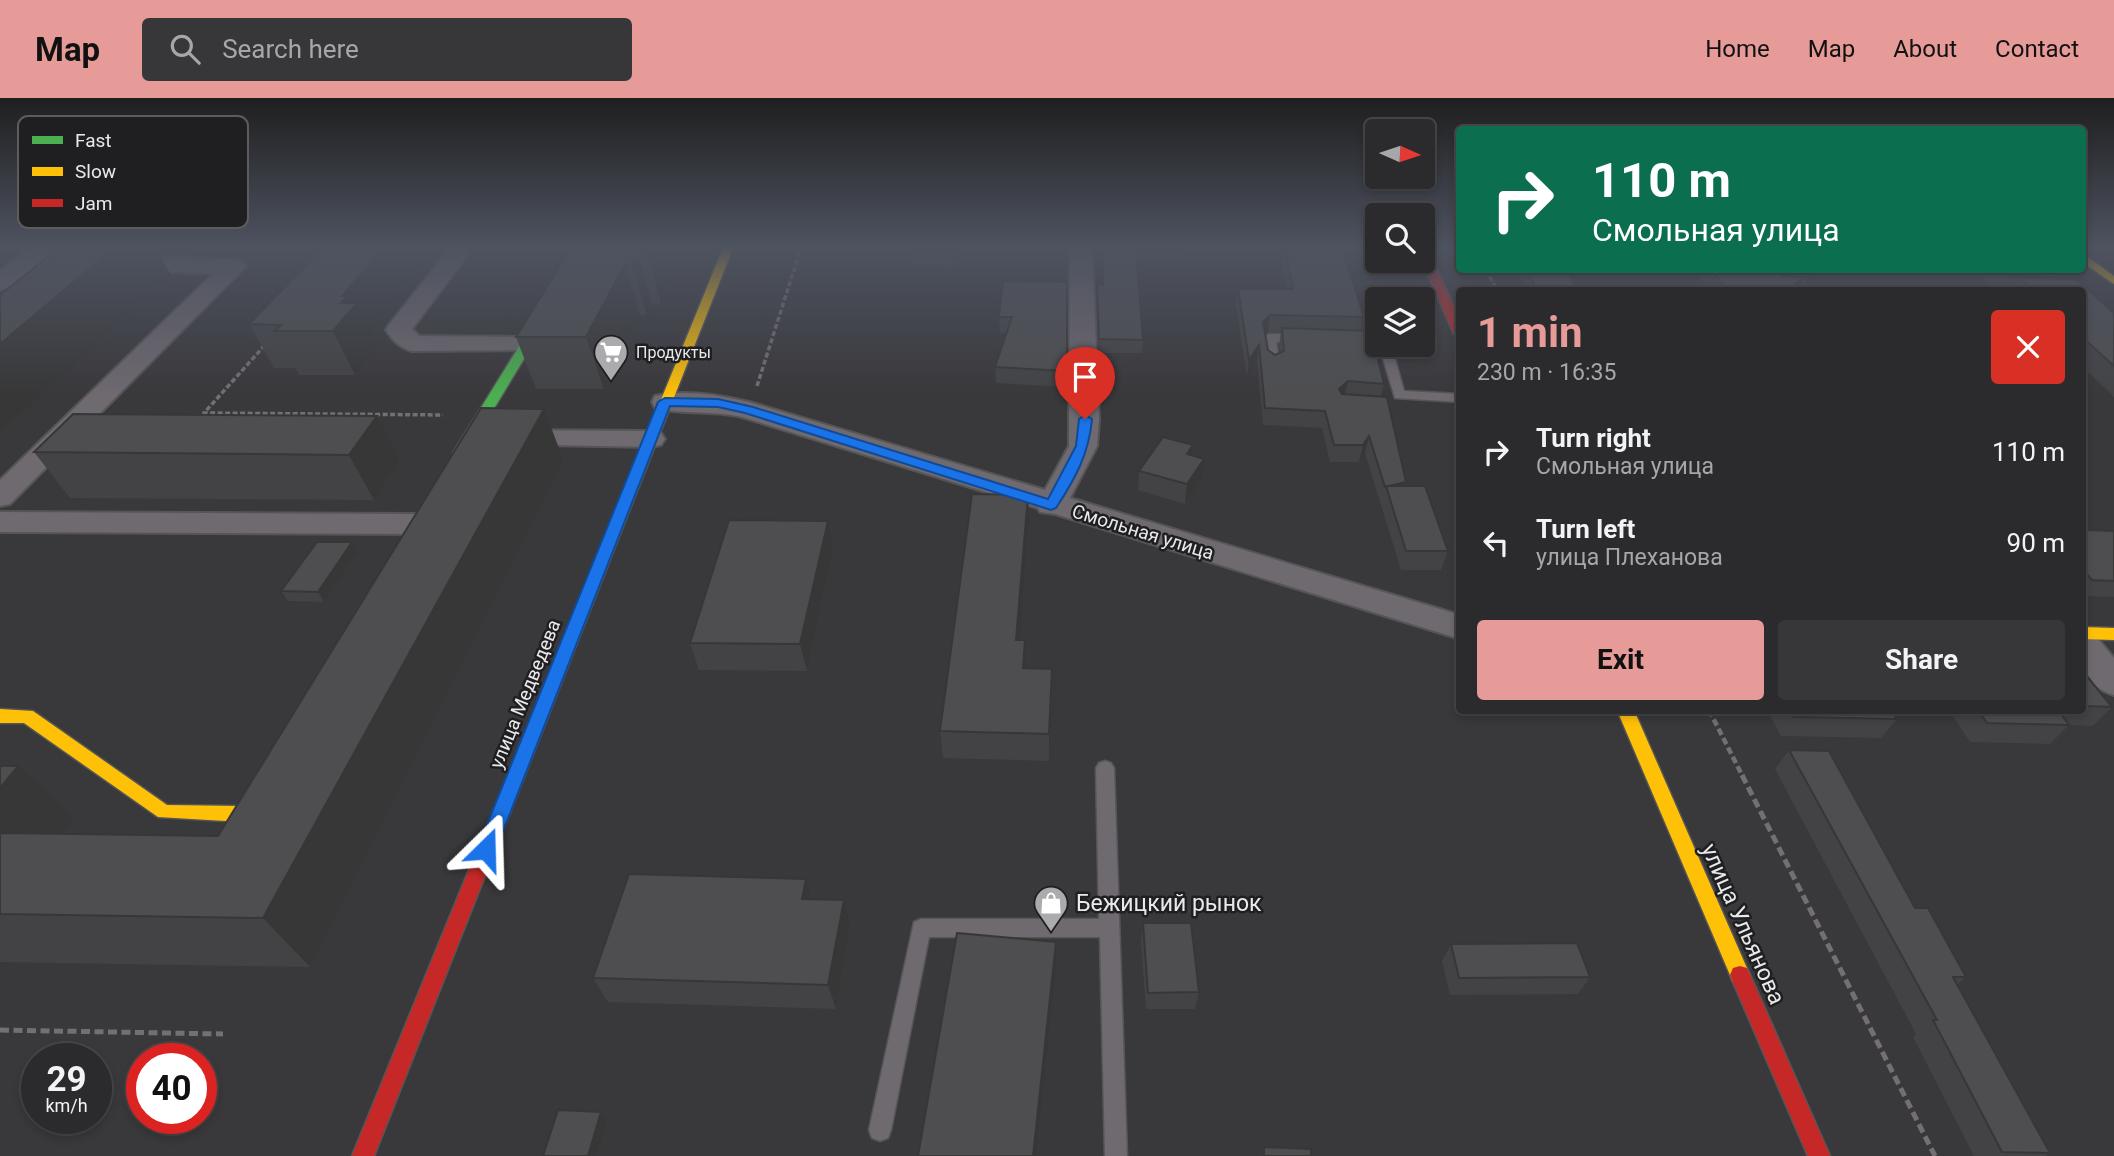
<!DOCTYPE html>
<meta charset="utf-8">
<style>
body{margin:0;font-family:Roboto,sans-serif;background:#373638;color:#f1f3f6;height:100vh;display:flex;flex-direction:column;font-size:26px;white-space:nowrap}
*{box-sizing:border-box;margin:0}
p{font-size:23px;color:#a6a7a9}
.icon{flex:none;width:38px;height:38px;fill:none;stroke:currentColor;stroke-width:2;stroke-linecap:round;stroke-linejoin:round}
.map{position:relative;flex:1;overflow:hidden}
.panel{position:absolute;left:1456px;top:189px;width:630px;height:427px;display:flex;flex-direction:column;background:#2b2a2c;border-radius:7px;box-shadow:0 4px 10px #0003,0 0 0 2px #474648}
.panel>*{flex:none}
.top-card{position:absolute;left:1456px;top:28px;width:630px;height:147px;border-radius:7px;box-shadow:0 4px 10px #0003,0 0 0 2px #474648;background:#0b6e4f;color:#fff;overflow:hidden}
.needle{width:46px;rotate:93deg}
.tools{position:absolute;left:1365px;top:21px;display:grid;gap:14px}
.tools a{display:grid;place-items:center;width:70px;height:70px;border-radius:7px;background:#2b2a2c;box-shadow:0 4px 10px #0003,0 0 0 2px #474648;font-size:35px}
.speed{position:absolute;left:21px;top:945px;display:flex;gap:14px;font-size:35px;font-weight:700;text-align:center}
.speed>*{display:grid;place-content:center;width:91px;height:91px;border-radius:50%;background:#2b2a2c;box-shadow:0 4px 10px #0003,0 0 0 2px #474648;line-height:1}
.speed small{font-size:18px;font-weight:400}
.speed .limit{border:10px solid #d22;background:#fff;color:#111}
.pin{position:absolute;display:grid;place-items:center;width:60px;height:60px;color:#fff;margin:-72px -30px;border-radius:50% 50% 50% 0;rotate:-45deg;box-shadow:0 0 7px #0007}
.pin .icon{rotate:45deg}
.me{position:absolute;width:77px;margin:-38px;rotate:22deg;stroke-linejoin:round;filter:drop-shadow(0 0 5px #0008)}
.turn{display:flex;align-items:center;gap:24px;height:147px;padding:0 21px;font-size:32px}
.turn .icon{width:91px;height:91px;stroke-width:2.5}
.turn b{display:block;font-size:49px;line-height:60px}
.round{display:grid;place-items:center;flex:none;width:74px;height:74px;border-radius:7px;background:#373638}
.overview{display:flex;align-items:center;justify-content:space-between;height:119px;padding:0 21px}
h1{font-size:42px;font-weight:700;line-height:52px;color:#e69b98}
.button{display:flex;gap:14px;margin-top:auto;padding:14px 21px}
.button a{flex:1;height:80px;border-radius:7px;background:#e69b98;color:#111;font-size:28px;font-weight:700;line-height:80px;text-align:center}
.button a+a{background:#373638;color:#f1f3f6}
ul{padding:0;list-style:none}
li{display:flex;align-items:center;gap:21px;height:91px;padding:0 21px}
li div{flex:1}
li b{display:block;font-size:26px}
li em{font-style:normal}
header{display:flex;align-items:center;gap:42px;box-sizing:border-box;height:98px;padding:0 35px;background:#e69b98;color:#111}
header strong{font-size:33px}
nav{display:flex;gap:38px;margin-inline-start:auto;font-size:24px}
.search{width:490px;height:63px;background:#373638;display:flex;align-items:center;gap:18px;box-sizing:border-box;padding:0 24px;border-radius:7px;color:#a6a7a9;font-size:26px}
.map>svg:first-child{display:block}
</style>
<header>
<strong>Map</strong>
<div class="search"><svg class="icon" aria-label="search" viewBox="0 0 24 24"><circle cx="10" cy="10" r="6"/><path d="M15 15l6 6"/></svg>Search here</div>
<nav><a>Home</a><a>Map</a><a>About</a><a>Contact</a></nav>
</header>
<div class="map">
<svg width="2114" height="1058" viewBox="0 0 2114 1058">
<rect width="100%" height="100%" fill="#39383b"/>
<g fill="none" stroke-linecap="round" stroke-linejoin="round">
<!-- lane casing -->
<g stroke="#555556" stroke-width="3">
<path id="lane" d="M1269,236L1301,237L1307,241L1301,245L1276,244L1280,268L1274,272L1268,268L1263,240Z
M1379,247H1391L1404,293L1460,296V304L1395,300Z
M1105,663L1111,665L1114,670L1127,1058H1105L1100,839H929L891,1032L888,1040L880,1043L872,1040L869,1032L914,824L921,821H1099L1096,670L1099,665Z"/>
</g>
<!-- street casing -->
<g stroke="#555556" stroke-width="4">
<path id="street" d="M30,150H52L48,158L234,161L242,163L246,168L10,406L0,408V382L214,175L31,172L8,190L0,192V173Z
M450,150H473L412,231L419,238L525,239L534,242L538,247L534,252L412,253C400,250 392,242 386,232L389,227Z
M1070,150H1092L1099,321L1097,348L1070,400L1460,517V541L1055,416L1040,414L1038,410L742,319C713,312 683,317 655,310L652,304L655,298C685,291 720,297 749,304L1045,392L1069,348Z
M510,332L651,333L661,335L665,341L661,347L651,349L500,346L496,340L500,334Z
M0,414L418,416L429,419L433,426L429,433L418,436L0,434Z
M2082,533L2094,536L2114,560V597C2081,587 2082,562 2082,533Z"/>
</g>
<!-- fast casing -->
<g stroke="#555556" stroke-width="3">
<path id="fast" d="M580,150H591L467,355L460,359L455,358L453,355Z"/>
</g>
<!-- slow casing -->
<g stroke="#555556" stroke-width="3">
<path id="slow" d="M723,150H733L500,740L498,746L491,748L484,746L482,740Z
M2082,155L2114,178V186L2082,164Z
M2082,529L2114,530V542L2082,541Z
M0,611L33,613L167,707L238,708L259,674L265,672L271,674L274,679L249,721L243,724L158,719L24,625H0Z
M1617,612H1634L1750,877L1747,884L1740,886L1733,884Z"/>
</g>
<!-- jam casing -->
<g stroke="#555556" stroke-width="3">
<path id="jam" d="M1423,150L1428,152L1460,222V239L1454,236L1422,163Z
M491,732L498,734L500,740L374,1058H352L482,740L484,734Z
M1740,868L1747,870L1830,1058H1808L1730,877L1733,870Z"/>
</g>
<!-- path-far2 -->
<path stroke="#746f75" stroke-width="3.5" stroke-dasharray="5 2.5" stroke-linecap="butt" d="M1486,172L1497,192
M265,247L204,315L443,317
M757,288L801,150"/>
<!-- path-far1 -->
<path stroke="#746f75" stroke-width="4.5" stroke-dasharray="7 3.5" stroke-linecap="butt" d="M1709,612L1743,679"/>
<!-- path -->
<path stroke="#746f75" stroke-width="5" stroke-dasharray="9 4.5" stroke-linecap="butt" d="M1742,677L1935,1058
M0,932L223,936"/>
<!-- lane -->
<use href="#lane" fill="#6f6970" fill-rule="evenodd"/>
<!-- street -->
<use href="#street" fill="#6f6970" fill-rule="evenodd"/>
<!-- fast -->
<use href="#fast" fill="#4caf50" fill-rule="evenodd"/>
<!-- slow -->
<use href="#slow" fill="#ffc107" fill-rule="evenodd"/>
<!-- jam -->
<use href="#jam" fill="#c62828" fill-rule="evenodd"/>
</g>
<!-- wall -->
<path fill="#434345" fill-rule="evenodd" d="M59,150H200L192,158L160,157L171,177L0,335V197Z
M323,150H437L371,233L378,248L355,277H299L295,270H274L249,226Z
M571,150L672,151L675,159L677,170L661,206H652L647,217H640L604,291H536L516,239Z
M909,150H962L959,168L911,167Z
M1102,150H1182L1181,163L1137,162L1143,242L1142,255H1099L1097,186L1102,187Z
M1285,150L1364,219L1362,232L1384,286L1381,298L1405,388L1448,453L1441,472H1401L1365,355L1359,364H1330L1322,330L1263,327L1257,263L1247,279L1236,207L1238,191H1287L1282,166ZM1268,234H1281L1279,247L1280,255L1275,257L1268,252L1265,236Z
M1519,172H1566L1577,192H1526L1518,175Z
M1695,172H1778L1783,178H1792L1786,172H1824L1802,189L1800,187L1797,192H1709Z
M1974,172H2054L2062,179L2061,180L2076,181L2114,215V299L2082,268V192H1995Z
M1067,184V289L996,285L995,269L1007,235H1000L999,219Z
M544,311L564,364L310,869L0,864V816L74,720L62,736L218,738Z
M377,318L400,363L374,402L70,400L34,354Z
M1193,347L1192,357L1202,380L1185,406L1138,392L1139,373Z
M1029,425L1019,542H1025L1026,570L1052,571V598L1049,663L943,660L940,633Z
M2082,426L2088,432L2114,433V499L2082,498Z
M352,444L358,454L324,504L288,503L281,493Z
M833,451L807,573L699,572L690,545Z
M2082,572L2112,609L2093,628L2069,627L2050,646L1970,644L1949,612H2082Z
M1767,612H1891L1897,621L1881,640L1781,638Z
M1789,652L1915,810L1966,879L1957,887L2050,1055L2045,1058H1974L1913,939L1916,936L1775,671Z
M812,801L850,827L836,911L608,904L593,880Z
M1143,825L1199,894L1195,911H1146L1141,843Z
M1451,846L1590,879L1578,896L1450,897L1442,863Z"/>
<!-- shaded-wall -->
<path fill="#373738" d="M114,150H155L171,177L0,335V246Z
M188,150H200L192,158Z
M384,150H437L371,233L378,248L355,277L333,233L342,198Z
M649,150H673L677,170L661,206L647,155Z
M957,150H962L959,168Z
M638,155L652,206L647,217L632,167Z
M625,166L640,217L604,291L586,239Z
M1813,172H1824L1802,189L1810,174Z
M1804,179L1797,192H1788Z
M1270,217L1268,234L1260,240L1263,224Z
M1259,247L1257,263L1247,279L1249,262Z
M1348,283L1344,300L1339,291Z
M544,311L564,364L310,869L263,820Z
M377,318L400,363L374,402L349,357Z
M1369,338L1365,355L1359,364L1363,347Z
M1193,347L1191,366L1187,356Z
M1204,361L1202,380L1185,406L1187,386Z
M1406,384L1402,401L1386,389Z
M1028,397L1029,425L1017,570L1016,542Z
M828,423L833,451L807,573L800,546Z
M352,444L358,454L324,504L318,494Z
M1025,542L1026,570H1023Z
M1052,571V598L1049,663V636Z
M18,668L74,720L18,796L0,782V690Z
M806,781L813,807L802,801Z
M844,802L850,827L836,911L828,887Z
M1056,844V869L1036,1058H1033Z
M601,1014L607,1021L596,1058H588Z"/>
<!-- building -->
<path fill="#4e4e50" stroke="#373738" stroke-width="2" d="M59,150H114L0,246V197Z
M323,150H384L342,198H347L341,205H357L333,233H275L281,227L249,226Z
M571,150H649L647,155H638L632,167L625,166L586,239H516Z
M1103,150H1136L1143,242L1099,241L1097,186L1103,187Z
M1285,150H1342L1364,219L1270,217L1263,224L1268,252L1275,257L1284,253L1282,230L1371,233L1384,286L1348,283L1339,291L1342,296L1387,299L1406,384L1385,389L1369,338L1363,347H1334L1325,313L1265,310L1259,247L1249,262L1238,191H1293Z
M1527,172H1566L1577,192H1537Z
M1712,172H1778L1783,178L1804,179L1788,192H1727Z
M2003,172H2054L2062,179L2010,178Z
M2020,180L2076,181L2114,215V268L2082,239V192H2034Z
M1003,183L1067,184V273L995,269L1012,219H999Z
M481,310L544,311L263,820L0,816V735L218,738Z
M73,316L377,318L349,357L34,354Z
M1163,339L1193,347L1187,356L1204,361L1187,386L1139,373Z
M1386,388H1425L1448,453H1406Z
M972,396L1028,397L1016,542H1025L1023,570L1052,571L1049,636L940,633Z
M729,422L828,423L800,546L690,545Z
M2082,426L2088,432L2114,433V483L2092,482L2082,471Z
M317,444H352L318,494L281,493Z
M2082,572L2112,609L2082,608Z
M1791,612H1891L1897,621L1794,619Z
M1978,612H2058L2069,627L1987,625Z
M1789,652L1829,653L1915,810H1928L1966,879H1953L2050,1055L2002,1054L1933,922H1937Z
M0,668H18L0,690Z
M629,776L806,781L802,801L844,802L828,887L593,880Z
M1143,825H1191L1199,894L1148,895Z
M957,835L1056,844L1033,1058H918Z
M1577,845L1590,879L1459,880L1451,846Z
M558,1012L601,1014L588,1058H543Z
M1264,1049L1311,1051V1058H1264Z"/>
<!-- sky -->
<linearGradient id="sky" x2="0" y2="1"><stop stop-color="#1f1f20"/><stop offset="0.5" stop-color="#4e5360"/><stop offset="1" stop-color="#4e5360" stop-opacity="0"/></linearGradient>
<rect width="2114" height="298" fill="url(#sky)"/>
<!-- route -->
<path fill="#1a73e8" stroke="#114b97" stroke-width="2" d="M665,300L718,301L753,309L1048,401L1076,348L1079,321L1085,317L1092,321C1089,356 1075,381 1056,410L1051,412L745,315L718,309L670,308L496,751L493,756H479L477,751L658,304Z"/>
<!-- icons -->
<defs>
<g id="supermarket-pin" transform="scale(1.75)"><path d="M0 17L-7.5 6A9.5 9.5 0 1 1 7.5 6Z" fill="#ababae" stroke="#1f1f21"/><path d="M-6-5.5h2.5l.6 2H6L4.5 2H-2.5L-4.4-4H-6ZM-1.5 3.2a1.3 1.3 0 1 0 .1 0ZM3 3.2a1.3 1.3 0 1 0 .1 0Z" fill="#fff"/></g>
<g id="shop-pin" transform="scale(1.75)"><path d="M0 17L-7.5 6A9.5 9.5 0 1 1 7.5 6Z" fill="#ababae" stroke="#1f1f21"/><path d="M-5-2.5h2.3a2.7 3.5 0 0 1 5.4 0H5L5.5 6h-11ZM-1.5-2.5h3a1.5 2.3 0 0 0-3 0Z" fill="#fff"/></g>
</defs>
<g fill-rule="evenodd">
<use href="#supermarket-pin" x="611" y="254"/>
<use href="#shop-pin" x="1051" y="805"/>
</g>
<g text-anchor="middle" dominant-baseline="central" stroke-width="5" stroke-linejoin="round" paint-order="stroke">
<!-- far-poi labels -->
<g font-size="16" fill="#e9e9ec" stroke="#1f1f21" text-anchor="start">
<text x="636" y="254">Продукты</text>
</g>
<!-- street labels -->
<g font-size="19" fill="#e9e9ec" stroke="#1f1f21">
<text transform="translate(1143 434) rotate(17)">Смольная улица</text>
<text transform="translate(525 596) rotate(-68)">улица Медведева</text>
</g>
<!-- near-poi labels -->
<g font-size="23" fill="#e9e9ec" stroke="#1f1f21" text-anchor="start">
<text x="1076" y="805">Бежицкий рынок</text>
</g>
<!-- near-street labels -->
<g font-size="23" fill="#e9e9ec" stroke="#1f1f21">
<text transform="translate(1743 826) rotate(66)">улица Ульянова</text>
</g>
</g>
<!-- legend -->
<rect x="18" y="18" width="230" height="112" rx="10" fill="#1f1f21" stroke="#5c5c5e" stroke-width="2"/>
<rect x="32" y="38" width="31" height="8" fill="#4caf50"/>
<rect x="32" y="69" width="31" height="9" fill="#ffc107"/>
<rect x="32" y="101" width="31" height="8" fill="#c62828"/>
<g font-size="19" fill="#e9e9ec">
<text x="75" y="49">Fast</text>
<text x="75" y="80">Slow</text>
<text x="75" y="112">Jam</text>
</g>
</svg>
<div class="tools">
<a><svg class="needle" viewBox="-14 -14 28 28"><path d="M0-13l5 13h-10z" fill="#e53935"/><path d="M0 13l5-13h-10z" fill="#a6a7a9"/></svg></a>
<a><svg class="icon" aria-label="search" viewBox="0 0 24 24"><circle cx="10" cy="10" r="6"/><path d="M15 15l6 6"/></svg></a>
<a><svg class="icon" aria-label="layers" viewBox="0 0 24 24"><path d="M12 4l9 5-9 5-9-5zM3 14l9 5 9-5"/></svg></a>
</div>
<div class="speed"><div>29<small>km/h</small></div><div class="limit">40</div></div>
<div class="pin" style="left:1085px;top:321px;background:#d93025"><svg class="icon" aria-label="arrive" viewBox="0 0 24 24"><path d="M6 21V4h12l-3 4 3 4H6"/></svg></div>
<svg class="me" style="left:486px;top:751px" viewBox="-20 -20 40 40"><path d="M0-17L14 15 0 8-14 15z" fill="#1a73e8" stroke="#fff" stroke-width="4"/></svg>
<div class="top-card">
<div class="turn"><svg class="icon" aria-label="right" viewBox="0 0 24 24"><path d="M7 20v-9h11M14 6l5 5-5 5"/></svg><div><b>110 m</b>Смольная улица</div></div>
</div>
<section class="panel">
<div class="overview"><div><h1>1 min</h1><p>230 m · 16:35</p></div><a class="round" style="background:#d93025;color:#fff"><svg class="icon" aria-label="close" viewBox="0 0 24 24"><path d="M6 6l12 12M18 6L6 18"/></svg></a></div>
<ul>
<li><svg class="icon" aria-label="right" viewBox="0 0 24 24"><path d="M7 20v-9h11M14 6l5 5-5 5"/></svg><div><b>Turn right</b><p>Смольная улица</p></div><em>110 m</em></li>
<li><svg class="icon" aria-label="left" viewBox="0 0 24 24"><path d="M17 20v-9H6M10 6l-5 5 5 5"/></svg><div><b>Turn left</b><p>улица Плеханова</p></div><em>90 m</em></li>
</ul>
<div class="button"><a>Exit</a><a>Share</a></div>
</section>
</div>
